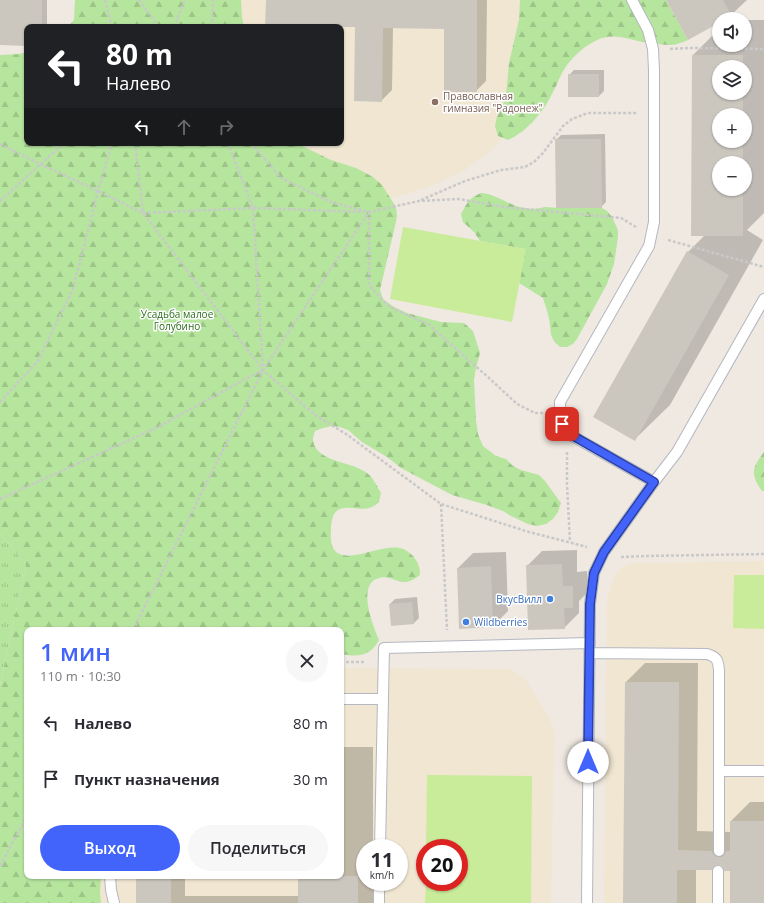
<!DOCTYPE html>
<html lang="ru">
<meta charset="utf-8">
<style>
body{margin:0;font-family:"Open Sans",sans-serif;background:#f7f7f7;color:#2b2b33;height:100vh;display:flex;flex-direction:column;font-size:15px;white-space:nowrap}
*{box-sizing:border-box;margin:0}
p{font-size:13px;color:#7c7c81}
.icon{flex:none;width:22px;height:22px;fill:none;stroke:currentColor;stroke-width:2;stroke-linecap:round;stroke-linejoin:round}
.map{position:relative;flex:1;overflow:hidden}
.details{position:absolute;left:24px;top:627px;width:320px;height:252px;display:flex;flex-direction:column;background:#fff;border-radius:8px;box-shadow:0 1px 3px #0004}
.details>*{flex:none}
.hud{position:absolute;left:24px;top:24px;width:320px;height:122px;border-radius:8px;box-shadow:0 1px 3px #0004;background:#202124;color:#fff;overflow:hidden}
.tools{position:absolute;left:712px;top:12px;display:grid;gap:8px}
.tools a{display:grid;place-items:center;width:40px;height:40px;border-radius:50%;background:#fff;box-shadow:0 1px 3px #0004;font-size:20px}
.speed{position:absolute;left:356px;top:839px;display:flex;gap:8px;font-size:20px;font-weight:700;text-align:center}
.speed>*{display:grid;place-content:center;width:52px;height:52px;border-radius:50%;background:#fff;box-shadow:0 1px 3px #0004;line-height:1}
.speed small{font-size:10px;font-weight:400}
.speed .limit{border:6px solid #d22;background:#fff;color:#111}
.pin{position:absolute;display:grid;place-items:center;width:34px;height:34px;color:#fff;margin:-17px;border-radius:8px;box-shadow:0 2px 6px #0006}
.me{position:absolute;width:44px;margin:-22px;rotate:0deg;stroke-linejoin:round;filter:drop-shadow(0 0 3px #0008)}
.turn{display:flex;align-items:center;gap:14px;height:84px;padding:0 16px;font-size:18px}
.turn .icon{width:52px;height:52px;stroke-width:2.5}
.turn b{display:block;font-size:28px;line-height:34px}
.lanes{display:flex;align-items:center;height:38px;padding:0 16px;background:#0003;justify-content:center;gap:20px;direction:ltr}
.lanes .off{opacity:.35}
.round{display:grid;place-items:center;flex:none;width:42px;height:42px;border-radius:21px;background:#f7f7f7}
.head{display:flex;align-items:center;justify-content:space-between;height:68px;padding:0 16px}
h1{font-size:24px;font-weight:600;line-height:30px;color:#4264fb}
.cta{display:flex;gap:8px;margin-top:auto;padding:8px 16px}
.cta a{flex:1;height:46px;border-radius:24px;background:#4264fb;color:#fff;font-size:16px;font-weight:600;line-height:46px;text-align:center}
.cta a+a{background:#f7f7f7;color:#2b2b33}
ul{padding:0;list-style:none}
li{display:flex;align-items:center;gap:12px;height:56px;padding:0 16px}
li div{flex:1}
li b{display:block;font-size:15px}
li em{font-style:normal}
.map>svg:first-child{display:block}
</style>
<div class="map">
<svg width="764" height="903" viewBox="0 0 764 903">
<defs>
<pattern id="grass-tufts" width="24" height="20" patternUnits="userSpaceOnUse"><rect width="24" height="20" fill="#b6e59e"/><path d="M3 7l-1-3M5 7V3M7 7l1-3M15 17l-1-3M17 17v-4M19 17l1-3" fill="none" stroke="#9dc588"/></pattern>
<pattern id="forest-firs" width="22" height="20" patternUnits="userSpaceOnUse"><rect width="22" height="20" fill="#b6e59e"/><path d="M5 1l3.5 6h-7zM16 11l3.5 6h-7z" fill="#9dc588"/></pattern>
</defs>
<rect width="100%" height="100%" fill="#efe9e1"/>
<!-- education -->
<path fill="#f0e6d1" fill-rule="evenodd" d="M225,0H545L520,120L494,148L464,171L426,188L389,199L262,143H341V27H226Z
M764,561V903H604L607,602L610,588L614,577L621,568L633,563Z
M341,668L510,669L525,679L549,717L554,733L551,903H28L42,876H341ZM365,848H399V882H365ZM425,848H459V882H425Z"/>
<!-- grass -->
<path fill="url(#grass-tufts)" d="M0,533L26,564L0,685Z"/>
<!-- forest -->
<path fill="url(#forest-firs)" d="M75,0H241L242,17L244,27H68L74,20Z
M520,0H666L688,40C683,42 676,45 671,45C662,45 652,43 643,42C625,39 613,32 595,41C581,48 568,61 561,75C558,81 556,87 553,92C544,111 528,131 508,140L498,136L495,126L497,117L502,107L506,96L509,63L519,20Z
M27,52V143H296L331,160L356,168L373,177L382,185L396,207L397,216L395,226L380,290L383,299L394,307L407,313L441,322L464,323L473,331L480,353L476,368L474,380L476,420L478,434L483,446L496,456L506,459L513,466L521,470L539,475L545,481L561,503L558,512L553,519L546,524L537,526L528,524L511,516L503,511L487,505L452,495L401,468L387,457L362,442L348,430L340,427L332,426L323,428L315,431C314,434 313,437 313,440C315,461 350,462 364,471C373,476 376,485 381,493L379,502C377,504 374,506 372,507C361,512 349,504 338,510C332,514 331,523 331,530C327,578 375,543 400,548C405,549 409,552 413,556C418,562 420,567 420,575C400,591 395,574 379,578C356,584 373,626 379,640C370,657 357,657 341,654V630H27V876H101L100,894L101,903H0V685L26,564L0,533V55L19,54Z
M481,193C497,194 509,206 525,208C532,210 539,208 546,207C550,207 554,208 558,208C573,208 587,208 602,208L607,211L612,217L618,230V237L614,264L607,284L577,339L573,344L567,347H560C548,336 552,333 549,319C548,312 545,305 543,298L519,283L525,249L480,241L474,232L463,222L461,214C467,203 469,198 481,193Z
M764,452V491H762C750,474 752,468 764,452Z"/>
<!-- pitch -->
<path fill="#c9ec9a" d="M403,227L526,249L512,322L390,299Z
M734,575H764V629L733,628Z
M427,775L532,776L531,903H425L426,882H459V848H426Z"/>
<!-- shadow -->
<path fill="#0003" fill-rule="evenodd" d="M0,0H47V27H27V45L0,44Z
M267,0H487L486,81L476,91L445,28H393L392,90L382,100L356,26L266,27Z
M667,0H747L731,15L725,19H719V22Z
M745,20H764V213L747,230L763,240L670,405L634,440L688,252L705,235L693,55L719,29V45H745ZM719,67H745V93H719ZM719,115H745V141H719ZM719,163H745V189H719Z
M574,70H604V91L599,96L569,75Z
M605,134L606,202L601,207L556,140L561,135Z
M577,550V572L587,571L588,592L579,601V613L564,628L527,566L542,551Z
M506,552L508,611L493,626L458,568L473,553Z
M417,597L419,618L414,623L392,625L390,604L395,599Z
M645,663H698L697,831L731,832V821L750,802H764V903H731V870L722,865L717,864L711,869H696V903H624L626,682Z
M341,747H373V848H365V882H373V903H137V876H185V896H299V876H341Z"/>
<!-- building -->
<path fill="#cbc7bf" d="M0,0H42V27H27V46L0,45Z
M266,0H477V92H444V29L383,28L382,102L354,101L355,27H265Z
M666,0H723L732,16L727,19H719V23L688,40Z
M692,55H743V67H719V93H743V115H719V141H743V163H719V189H743V236H691Z
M568,74H599V97H568Z
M555,139H601L602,208H556Z
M687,251L729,275L635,441L593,417Z
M562,564L563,586H573V608H564L565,629L528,630L526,565Z
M491,566L493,627L459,629L457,568Z
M412,602L414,624L391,626L389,604Z
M625,682H679L678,850L712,851L713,854L715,856L719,857H722L724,855L726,851H730V821H764V903H730V871H724L722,866L718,865L714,866L712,870H677V903H623Z
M136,876H171V903H136Z
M298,876H358V903H298Z"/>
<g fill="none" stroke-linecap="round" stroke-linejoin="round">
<!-- service casing -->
<g stroke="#b4b7c1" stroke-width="12">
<path id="service" d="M632,0L648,30L653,49L654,70V222L649,246L560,402C560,416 560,421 567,433L654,482
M590,653L707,654C717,657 718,660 719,670V851
M341,699H383
M719,771H764
M380,848L384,648L590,643
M110,876L111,890L114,903
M379,903V882
M587,903L590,604L594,573L604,552L654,482L677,452L764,299
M718,903V871"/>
</g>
<!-- path -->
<path stroke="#c9c9c9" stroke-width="2.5" stroke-dasharray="3 2" stroke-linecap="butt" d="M105,0L112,27
M139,0L159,27
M174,27L185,0
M212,27L213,0
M670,49L690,48L764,49
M135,143L143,212
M228,143L253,208L263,369
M251,143L281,178L331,202L369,212L419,201L459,199L503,207L621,218L636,227
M0,144L40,164L98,191L143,213L263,370L315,415L346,434L441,504L529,532L587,547
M421,200L465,181L501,170L525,167L534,162L543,153L563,126L572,119L588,113H638
M0,201L64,143
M369,212V285L386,304L392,308L428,324L489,378L517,404L535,413H544
M143,213L253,208L364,212
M668,240L764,267
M0,402L38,361L73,289L98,191L112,143
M567,452V485L570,542
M0,499L158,427L262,370
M441,504L447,630
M621,557L645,556L764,554
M133,630L263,370L369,212
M341,662H366
M0,866L27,816"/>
<!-- service -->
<use href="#service" stroke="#fff" stroke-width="10"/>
</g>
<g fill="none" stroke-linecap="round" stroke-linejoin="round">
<!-- route casing -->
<g stroke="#2b41a3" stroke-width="10">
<path id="route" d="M562,424L568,433L654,482L604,552L594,573L590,604L588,762"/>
</g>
<!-- route -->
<use href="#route" stroke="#4264fb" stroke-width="7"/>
</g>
<!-- markers -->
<circle fill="#8d6e63" stroke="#fff" stroke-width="1.5" cx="435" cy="102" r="4"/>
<g fill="#3f7fe0" stroke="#fff" stroke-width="1.5">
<circle cx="550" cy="599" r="4"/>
<circle cx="466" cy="622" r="4"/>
</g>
<g text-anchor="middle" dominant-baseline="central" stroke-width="3" stroke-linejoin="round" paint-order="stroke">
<!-- education labels -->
<g font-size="10" fill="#785e54" stroke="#fff" text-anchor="start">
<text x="443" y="96">Православная<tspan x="443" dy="12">гимназия "Радонеж"</tspan></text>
</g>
<!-- park labels -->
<g font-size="10" fill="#2c6e1b" stroke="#fff">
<text x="177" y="314">Усадьба малое<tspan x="177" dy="12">Голубино</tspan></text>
</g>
<!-- shop labels -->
<g font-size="10" fill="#366cbe" stroke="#fff" text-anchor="end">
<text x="542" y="599">ВкусВилл</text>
<text x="474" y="622" text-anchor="start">Wildberries</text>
</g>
</g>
</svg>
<div class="tools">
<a><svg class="icon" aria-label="sound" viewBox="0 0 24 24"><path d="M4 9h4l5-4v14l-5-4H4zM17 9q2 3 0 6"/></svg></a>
<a><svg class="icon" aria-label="layers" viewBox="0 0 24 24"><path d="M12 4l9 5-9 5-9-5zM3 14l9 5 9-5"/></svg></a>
<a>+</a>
<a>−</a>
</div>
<div class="speed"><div>11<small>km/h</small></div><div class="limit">20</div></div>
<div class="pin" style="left:562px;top:424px;background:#d93025"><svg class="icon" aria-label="arrive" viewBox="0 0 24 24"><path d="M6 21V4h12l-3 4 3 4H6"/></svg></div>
<svg class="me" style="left:588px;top:762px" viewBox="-20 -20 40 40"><circle r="19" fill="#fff"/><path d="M0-13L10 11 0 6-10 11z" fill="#4264fb"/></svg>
<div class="hud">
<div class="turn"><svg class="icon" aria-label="left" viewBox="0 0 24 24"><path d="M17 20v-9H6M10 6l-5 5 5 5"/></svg><div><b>80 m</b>Налево</div></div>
<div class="lanes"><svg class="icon" aria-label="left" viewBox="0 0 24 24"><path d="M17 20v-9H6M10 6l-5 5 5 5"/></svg><svg class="icon off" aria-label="ahead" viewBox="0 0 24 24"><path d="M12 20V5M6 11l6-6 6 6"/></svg><svg class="icon off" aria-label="right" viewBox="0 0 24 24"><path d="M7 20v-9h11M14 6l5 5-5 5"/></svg></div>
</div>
<section class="details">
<div class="head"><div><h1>1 мин</h1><p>110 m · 10:30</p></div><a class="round"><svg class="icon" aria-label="close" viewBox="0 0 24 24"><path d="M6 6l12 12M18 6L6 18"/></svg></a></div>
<ul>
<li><svg class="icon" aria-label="left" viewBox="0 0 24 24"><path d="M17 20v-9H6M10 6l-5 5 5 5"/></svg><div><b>Налево</b></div><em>80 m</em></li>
<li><svg class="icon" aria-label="arrive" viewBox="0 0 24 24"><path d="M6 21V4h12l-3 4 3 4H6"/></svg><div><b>Пункт назначения</b></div><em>30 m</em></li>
</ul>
<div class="cta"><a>Выход</a><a>Поделиться</a></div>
</section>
</div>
